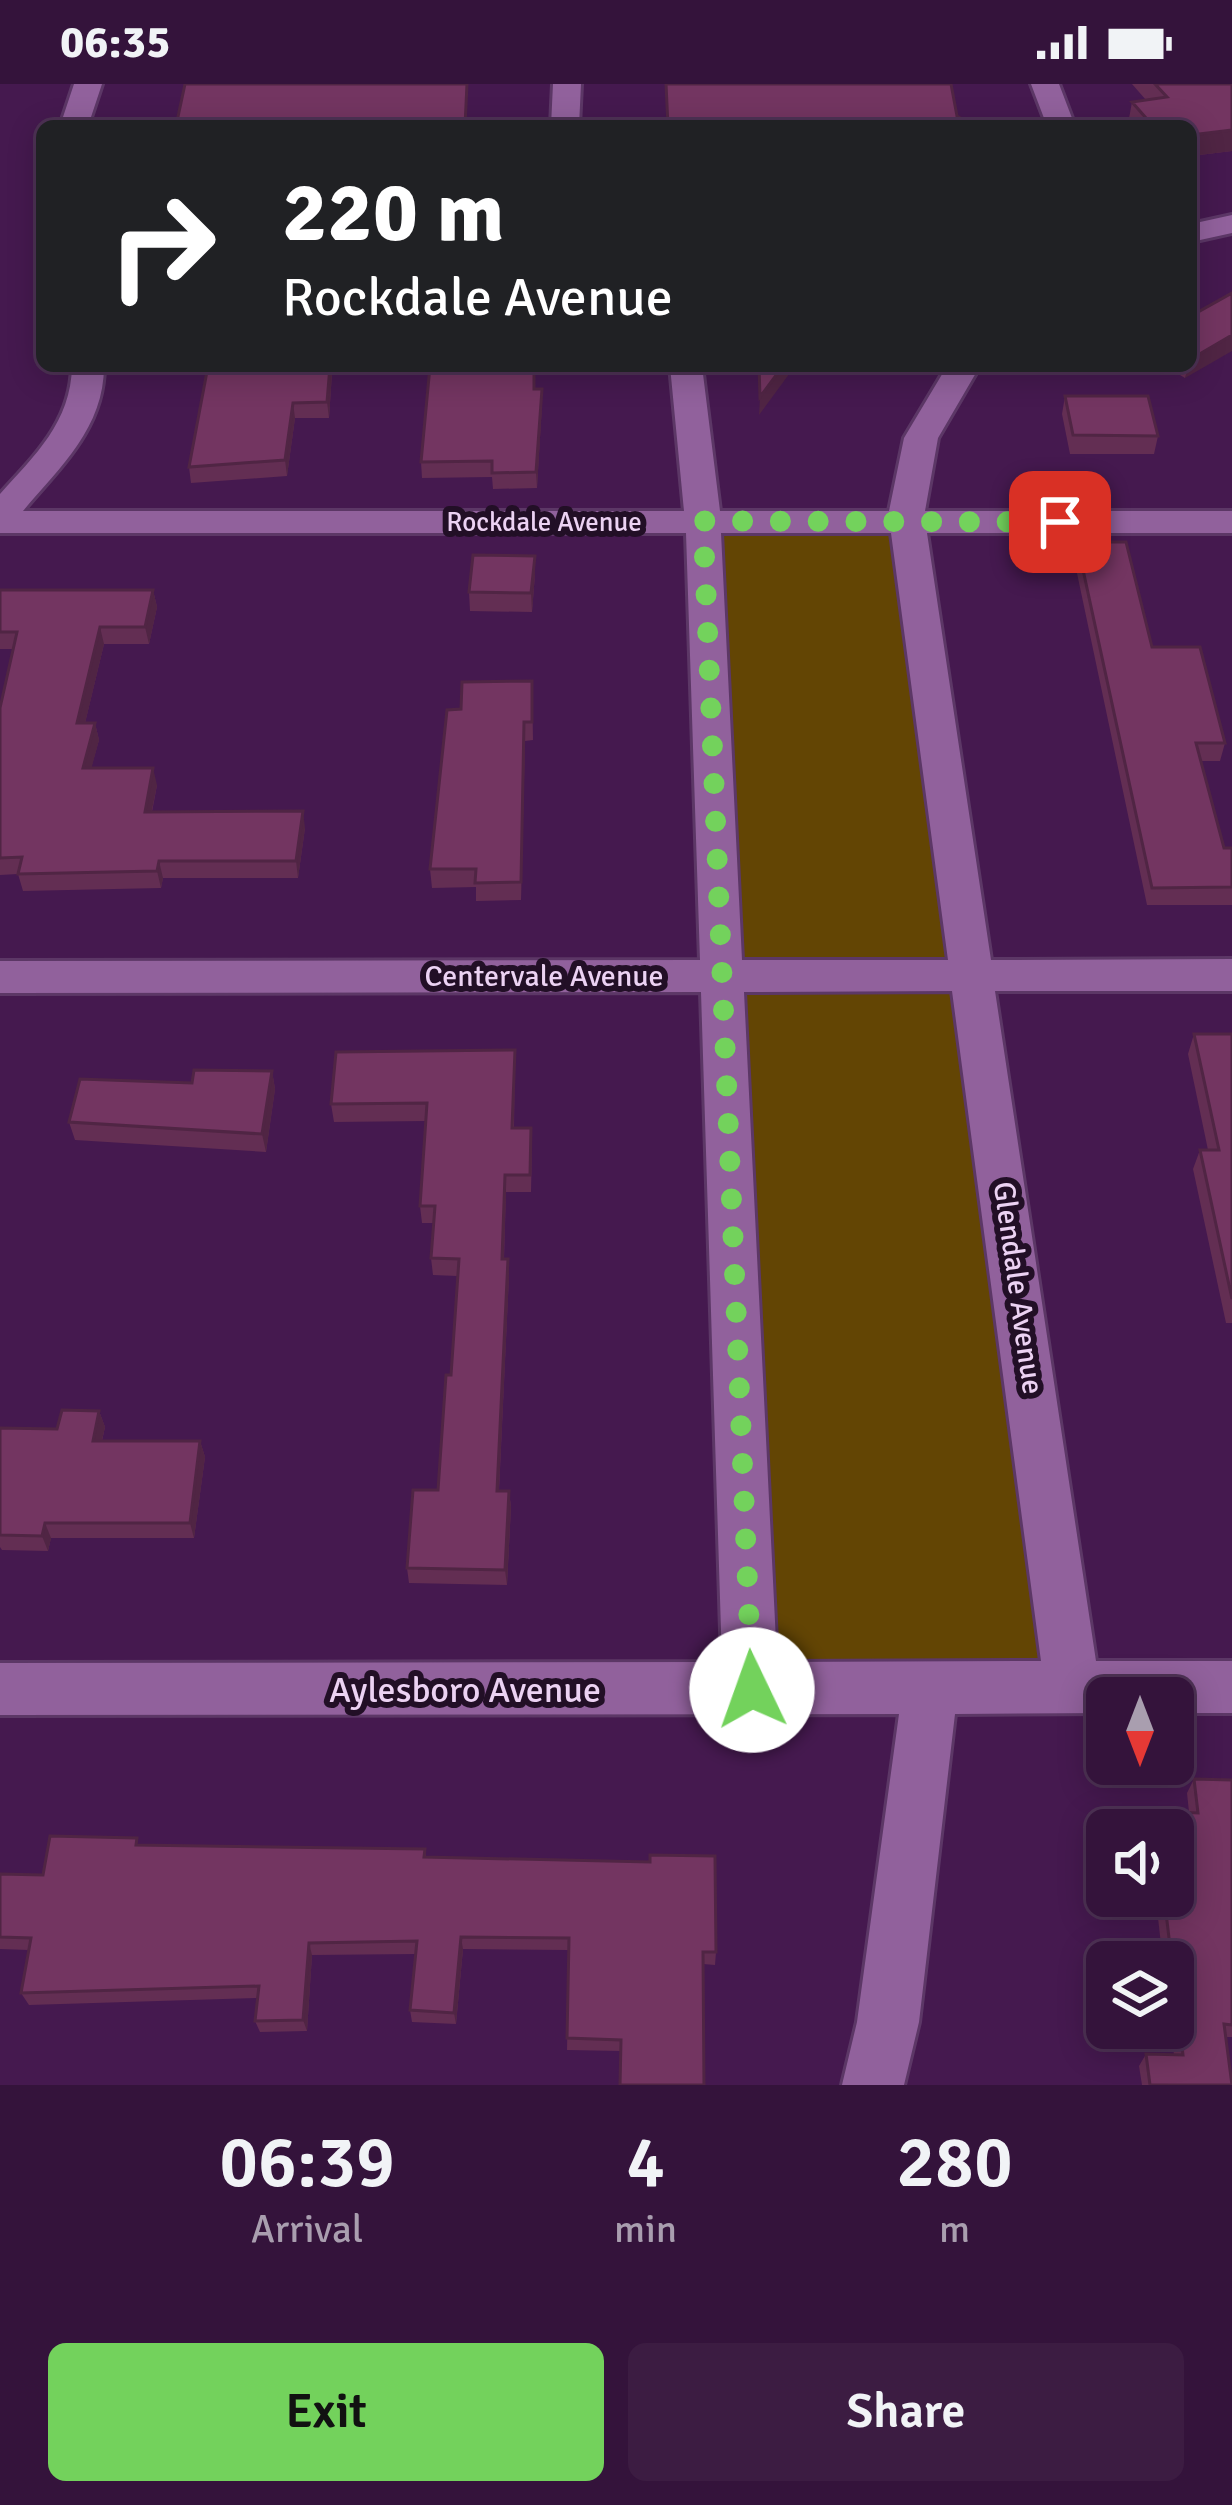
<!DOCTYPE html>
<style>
body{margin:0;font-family:Signika,sans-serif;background:#3c1c42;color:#f1f3f6;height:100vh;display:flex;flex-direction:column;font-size:45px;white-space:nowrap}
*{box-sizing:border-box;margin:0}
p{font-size:39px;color:#a99eaf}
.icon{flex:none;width:66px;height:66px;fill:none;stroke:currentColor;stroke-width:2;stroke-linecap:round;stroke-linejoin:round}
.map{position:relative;height:2001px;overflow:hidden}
.details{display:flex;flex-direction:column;background:#34133b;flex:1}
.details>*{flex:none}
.banner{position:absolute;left:36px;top:36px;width:1161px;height:252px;border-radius:18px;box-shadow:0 6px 30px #0003,0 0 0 3px #4e3255;background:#202124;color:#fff;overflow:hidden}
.needle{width:78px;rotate:180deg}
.buttons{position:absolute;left:1086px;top:1593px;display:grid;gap:24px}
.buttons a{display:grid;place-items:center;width:108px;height:108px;border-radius:18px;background:#34133b;box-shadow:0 6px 30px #0003,0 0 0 3px #4e3255;font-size:60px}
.pin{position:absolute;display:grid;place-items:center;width:102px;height:102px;color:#fff;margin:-51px;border-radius:24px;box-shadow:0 6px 18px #0006}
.me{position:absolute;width:132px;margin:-66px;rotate:357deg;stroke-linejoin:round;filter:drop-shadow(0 0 9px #0008)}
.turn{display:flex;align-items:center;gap:42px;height:252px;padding:0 48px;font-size:54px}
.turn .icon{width:156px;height:156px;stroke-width:2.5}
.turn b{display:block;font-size:84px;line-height:102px}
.eta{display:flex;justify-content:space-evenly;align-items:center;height:204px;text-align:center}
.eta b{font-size:72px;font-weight:600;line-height:84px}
.cta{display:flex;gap:24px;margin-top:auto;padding:24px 48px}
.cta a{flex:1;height:138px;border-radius:18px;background:#73d25c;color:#111;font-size:48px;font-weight:600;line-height:138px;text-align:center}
.cta a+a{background:#3c1c42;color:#f1f3f6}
.status{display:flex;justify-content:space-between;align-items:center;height:84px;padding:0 60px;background:#34133b;direction:ltr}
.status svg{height:33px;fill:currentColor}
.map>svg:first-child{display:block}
</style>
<div class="status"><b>06:35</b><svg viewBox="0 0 49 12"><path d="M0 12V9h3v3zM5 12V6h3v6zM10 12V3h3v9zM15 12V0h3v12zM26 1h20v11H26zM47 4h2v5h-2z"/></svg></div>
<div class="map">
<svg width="1232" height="2001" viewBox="0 0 1232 2001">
<rect width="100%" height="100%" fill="#45194f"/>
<!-- green -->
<path fill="#634504" d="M907,436L1072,1603L751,1606L703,437Z"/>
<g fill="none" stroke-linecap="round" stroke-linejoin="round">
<!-- minor casing -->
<g stroke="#5c3766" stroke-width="6">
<path id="minor" d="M74,0H102L88,42H60Z
M553,0H581L579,42H551Z
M1031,0H1059L1075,42H1047Z
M1232,131V149L1191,158V140Z
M72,282H104C104,344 60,383 23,427H684L670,282H702L720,427H889L904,354L947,282H980L938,354L925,427H1232V449H927L991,876L1232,875V907H995L1096,1577H1232V1629H1173V1614H1107V1629L955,1630L919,1938L904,2001H842L857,1938L899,1630L0,1631V1579L722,1578L701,908L0,909V877L700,876L686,449H0V410C35,371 71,338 72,282ZM721,449H891L948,876H742ZM952,907L1041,1577L777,1578L744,908Z"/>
</g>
<!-- minor -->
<use href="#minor" fill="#91619c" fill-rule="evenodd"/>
</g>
<!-- wall -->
<path fill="#632e53" d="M1132,0H1232V67L1191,72V42H1130L1128,40L1132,18L1146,16Z
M1232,209L1185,294L1165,282H1191Z
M208,282H341L340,289H332L329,334H295L287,392L191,399L189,383Z
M430,282H535V305L542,320L537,404L493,405L492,393L422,394L421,378Z
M1065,312L1158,352L1154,370H1070L1062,330Z
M1077,458L1152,563L1225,659L1220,677H1200L1224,764H1232V821H1147L1074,475Z
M535,490L532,528L470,527L469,508Z
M0,506H153L157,523L149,560H104L85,639H95L99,656L91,684L157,701L152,728L305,744L298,794H163L161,804L23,807L18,790L0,791V624L13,565H0Z
M532,597L533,656L525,657L521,816L476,817V803L432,804L430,785L461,625Z
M1194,950H1232V1239H1226L1193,1085L1200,1066H1208L1188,970Z
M515,966L514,1044L532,1062L531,1108H506L504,1175H508L509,1192L499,1407H509L511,1423L507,1501L409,1499L407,1484L438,1406L451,1291L457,1192L433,1191L431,1174L434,1139H422L420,1122L426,1037L334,1038L331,1020Z
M272,987L275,1005L266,1068L75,1056L69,1038L192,999Z
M99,1327L105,1343L102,1357H200L205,1373L194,1454H51L48,1467L2,1466L0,1463V1344L57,1345Z
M1194,1695L1232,1696V1953H1225L1232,2001H1142L1139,1982L1146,1970L1174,1971L1171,1944H1173V1878H1163L1157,1825L1164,1812L1180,1813L1173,1762V1746H1171L1170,1742L1177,1728H1189L1187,1709Z
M140,1761L425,1765L426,1773L716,1868L715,1881L703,1880L621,1967L567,1966L569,1866L463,1865L456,1940L412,1938L410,1926L416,1870L312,1871L307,1947L260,1948L255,1937L258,1914L29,1921L21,1909L29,1866L0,1865V1790L43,1791Z"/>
<!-- shaded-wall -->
<path fill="#502544" d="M1232,46V67L1191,72V51Z
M1232,251V267L1185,294L1188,282H1191V275Z
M330,282H332V289L329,334L327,318Z
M783,282H795L759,331L760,313Z
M542,305V320L537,404L536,388Z
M293,319L295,334L287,392L285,376Z
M535,472V490L532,528L531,509Z
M153,506L157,523L149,560L145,543Z
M100,543L104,560L81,656L77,639Z
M524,638L525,657L521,816V798Z
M95,639L99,656L87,701L83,684Z
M153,684L157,701L148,745L145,728Z
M303,727L305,744L298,794L296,777Z
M159,777L163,794L161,804L157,787Z
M272,987L275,1005L266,1068L262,1050Z
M505,1091L506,1108L503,1192L502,1175Z
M508,1175L509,1192L498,1423L497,1407Z
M99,1327L105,1343L98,1373L93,1357Z
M200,1357L205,1373L194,1454L190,1439Z
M509,1407L511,1423L507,1501L505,1486Z
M45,1439L51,1454L48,1467L42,1452Z
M461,1853L463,1865L456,1940L454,1929Z
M309,1859L312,1871L307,1947L303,1936Z"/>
<!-- building -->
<path fill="#733561" stroke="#502544" stroke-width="3" d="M185,0H467L465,42H176Z
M666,0H951L957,32L974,42H668Z
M1155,0H1232V46L1191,51V42H1153L1132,18L1167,13Z
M1232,209V251L1191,275V232Z
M208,282H330L327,318L293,319L285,376L189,383Z
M430,282H534V305H542L536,388L492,389V377L421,378Z
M759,282H783L760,313Z
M1065,312H1148L1158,352L1073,351Z
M1077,458H1126L1152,563H1200L1225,659H1196L1224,764H1232V803L1152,804Z
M473,471L535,472L531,509L469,508Z
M0,506H153L145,543H100L77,639H95L83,684H153L145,728L303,727L296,777H159L157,787L18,790L22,773L0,774V624L17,548H0Z
M532,597V638H524L521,798L475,799L476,785H430L447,626L461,625L462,598Z
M1194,950H1232V1215L1200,1066H1219Z
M515,966L512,1044H531L530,1091H505L502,1175H508L497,1407H509L505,1486L407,1484L413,1406H438L446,1291H451L459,1175L431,1174L435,1122H420L427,1019L331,1020L336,968Z
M194,986L272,987L262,1050L69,1038L80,995L192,999Z
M62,1326L99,1327L93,1357H200L190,1439H45L42,1452L0,1451V1344L57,1345Z
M1194,1695L1232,1696V1941L1224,1940L1232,2001H1150L1146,1970L1183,1971L1164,1812L1189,1813L1177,1728L1198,1729Z
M50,1752L137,1754L136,1761L425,1765L424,1773L650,1778V1771L715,1772L716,1868H703L704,2001H620L621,1956L567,1954L569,1854L461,1853L454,1929L410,1926L417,1857L309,1859L303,1936L255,1937L259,1902L21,1909L31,1854L0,1853V1790L43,1791Z"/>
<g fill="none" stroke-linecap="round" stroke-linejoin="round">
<!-- route -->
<path stroke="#73d25c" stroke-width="21" stroke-dasharray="0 37.8" d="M752,1606L703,437L1060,438"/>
</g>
<g text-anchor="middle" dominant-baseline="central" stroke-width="12" stroke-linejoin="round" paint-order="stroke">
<!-- far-street labels -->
<g font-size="27" fill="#ecd2f3" stroke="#220f26">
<text x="544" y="438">Rockdale Avenue</text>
</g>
<!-- street labels -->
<g font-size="30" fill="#ecd2f3" stroke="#220f26">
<text x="544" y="892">Centervale Avenue</text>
<text transform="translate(1018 1204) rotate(82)">Glendale Avenue</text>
</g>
<!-- near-street labels -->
<g font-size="36" fill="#ecd2f3" stroke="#220f26">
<text x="465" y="1606">Aylesboro Avenue</text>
</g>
</g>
</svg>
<div class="buttons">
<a><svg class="needle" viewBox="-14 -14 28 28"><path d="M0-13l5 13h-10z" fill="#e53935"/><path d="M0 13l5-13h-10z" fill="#a99eaf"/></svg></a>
<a><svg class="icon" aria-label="sound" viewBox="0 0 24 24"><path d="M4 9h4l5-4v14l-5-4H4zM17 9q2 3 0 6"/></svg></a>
<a><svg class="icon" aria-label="layers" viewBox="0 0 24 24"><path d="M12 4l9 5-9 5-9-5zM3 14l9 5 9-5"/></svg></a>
</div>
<div class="pin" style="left:1060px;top:438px;background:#d93025"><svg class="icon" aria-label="arrive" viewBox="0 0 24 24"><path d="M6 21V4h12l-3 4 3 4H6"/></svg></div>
<svg class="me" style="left:752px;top:1606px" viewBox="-20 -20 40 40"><circle r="19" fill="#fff"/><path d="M0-13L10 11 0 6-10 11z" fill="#73d25c"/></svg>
<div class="banner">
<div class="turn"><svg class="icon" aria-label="right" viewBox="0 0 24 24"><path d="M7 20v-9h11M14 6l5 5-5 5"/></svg><div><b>220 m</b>Rockdale Avenue</div></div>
</div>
</div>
<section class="details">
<div class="eta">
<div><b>06:39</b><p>Arrival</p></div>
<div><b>4</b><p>min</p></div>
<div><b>280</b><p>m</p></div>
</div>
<div class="cta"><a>Exit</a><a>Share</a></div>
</section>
